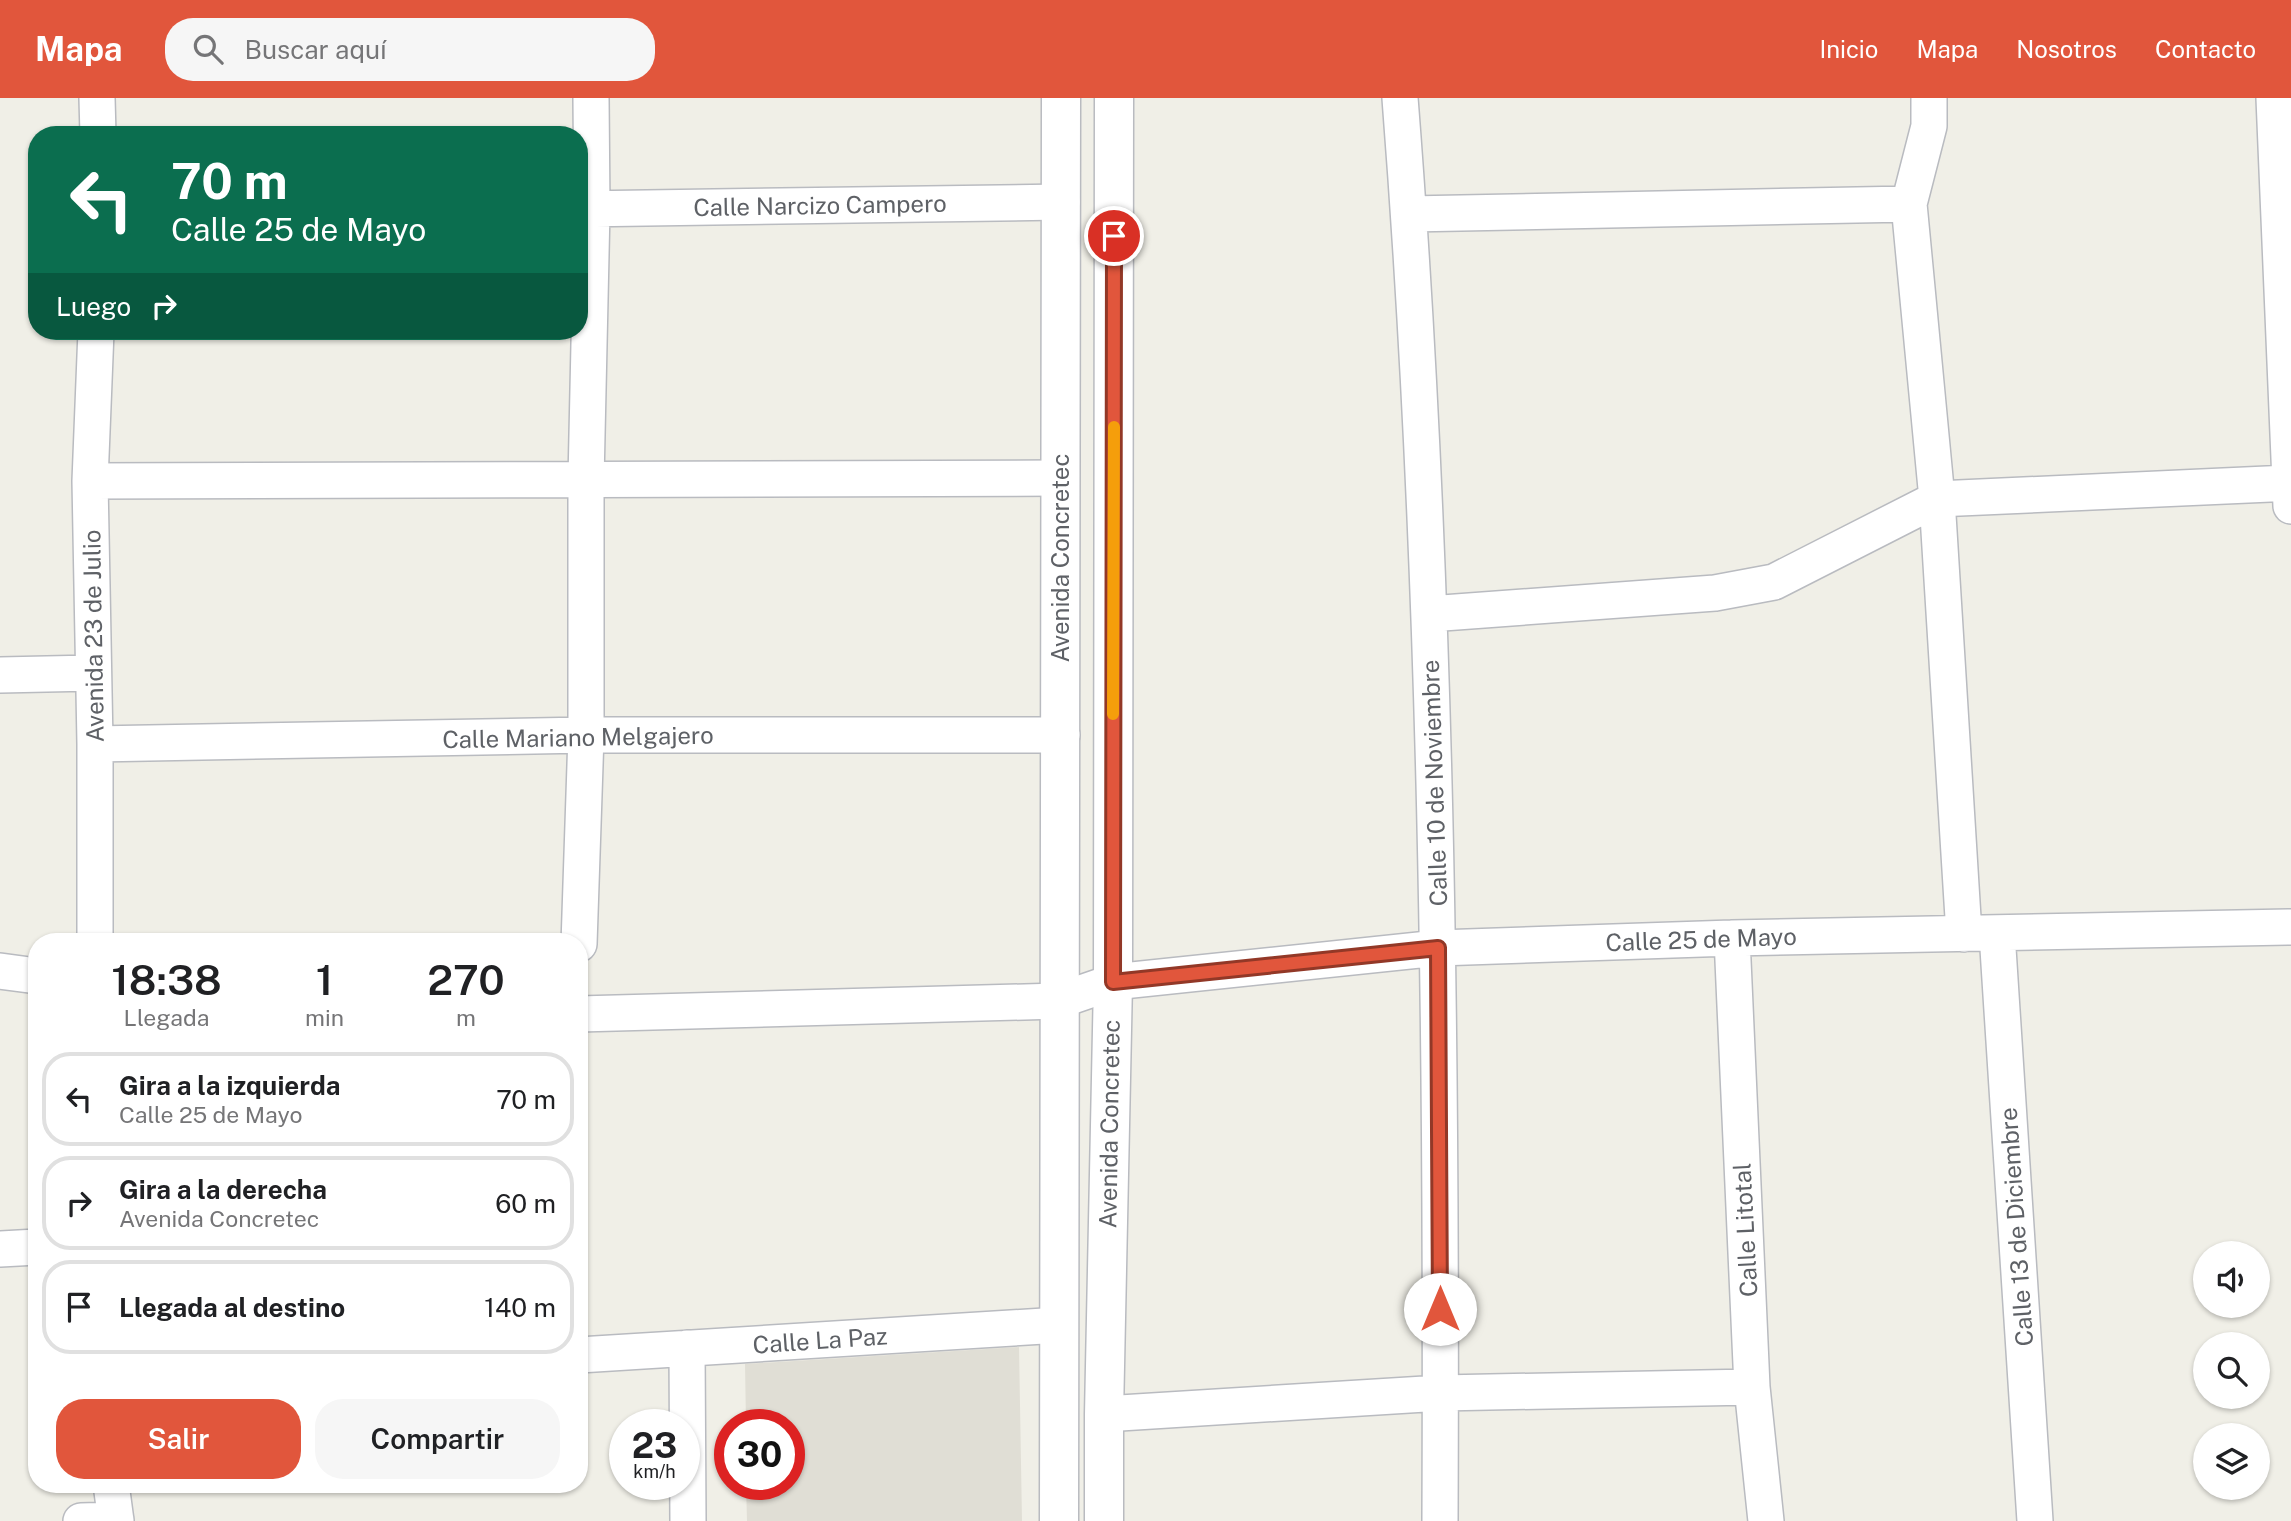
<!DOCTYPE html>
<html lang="es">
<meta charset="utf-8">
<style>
body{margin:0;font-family:"Public Sans",sans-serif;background:#f6f6f6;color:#202124;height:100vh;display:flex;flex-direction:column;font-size:26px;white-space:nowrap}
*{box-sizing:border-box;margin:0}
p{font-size:23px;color:#757577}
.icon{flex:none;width:38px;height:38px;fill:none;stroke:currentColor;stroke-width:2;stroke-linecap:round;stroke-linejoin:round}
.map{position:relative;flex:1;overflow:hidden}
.side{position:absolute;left:28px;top:835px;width:560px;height:560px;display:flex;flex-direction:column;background:#fff;border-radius:28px;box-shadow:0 2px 5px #0004}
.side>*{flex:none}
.top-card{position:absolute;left:28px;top:28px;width:560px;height:214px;border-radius:28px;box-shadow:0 2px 5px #0004;background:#0b6e4f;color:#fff;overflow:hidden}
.controls{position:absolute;left:2193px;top:1143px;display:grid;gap:14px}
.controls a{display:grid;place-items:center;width:77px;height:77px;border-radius:50%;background:#fff;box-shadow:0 2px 5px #0004;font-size:35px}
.speed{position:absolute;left:609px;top:1311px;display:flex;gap:14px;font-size:35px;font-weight:700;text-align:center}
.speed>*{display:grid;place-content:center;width:91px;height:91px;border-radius:50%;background:#fff;box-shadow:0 2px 5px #0004;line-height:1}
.speed small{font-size:18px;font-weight:400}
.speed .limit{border:10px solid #d22;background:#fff;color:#111}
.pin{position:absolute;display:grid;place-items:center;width:60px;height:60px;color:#fff;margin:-30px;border:4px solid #fff;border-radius:50%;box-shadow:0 2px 7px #0007}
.me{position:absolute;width:77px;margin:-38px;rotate:0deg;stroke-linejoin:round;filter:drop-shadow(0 0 5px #0008)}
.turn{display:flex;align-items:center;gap:24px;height:147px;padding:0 28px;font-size:32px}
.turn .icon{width:91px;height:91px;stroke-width:2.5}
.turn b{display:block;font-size:49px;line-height:60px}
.then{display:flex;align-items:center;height:66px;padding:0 28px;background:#0003;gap:14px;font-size:26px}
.eta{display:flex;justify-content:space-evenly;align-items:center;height:119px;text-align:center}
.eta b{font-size:42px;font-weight:600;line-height:49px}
.primary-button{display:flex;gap:14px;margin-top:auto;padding:14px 28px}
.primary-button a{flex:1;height:80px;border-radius:28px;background:#e1563c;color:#fff;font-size:28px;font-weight:600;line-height:80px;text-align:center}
.primary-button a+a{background:#f6f6f6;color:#202124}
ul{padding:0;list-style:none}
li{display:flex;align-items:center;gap:21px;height:94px;margin:0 14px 10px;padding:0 14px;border:4px solid #e0e0e0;border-radius:28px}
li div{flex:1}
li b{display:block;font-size:26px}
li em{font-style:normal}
header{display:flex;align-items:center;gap:42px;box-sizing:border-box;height:98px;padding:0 35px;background:#e1563c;color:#fff}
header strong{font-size:33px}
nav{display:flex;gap:38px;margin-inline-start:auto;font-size:24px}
.search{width:490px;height:63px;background:#f6f6f6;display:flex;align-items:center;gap:18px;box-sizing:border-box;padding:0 24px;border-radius:28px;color:#757577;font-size:26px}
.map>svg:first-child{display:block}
</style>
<header>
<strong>Mapa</strong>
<div class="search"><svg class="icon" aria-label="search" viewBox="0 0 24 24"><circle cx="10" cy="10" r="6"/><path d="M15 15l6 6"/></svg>Buscar aquí</div>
<nav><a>Inicio</a><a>Mapa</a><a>Nosotros</a><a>Contacto</a></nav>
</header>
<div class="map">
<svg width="2291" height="1423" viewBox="0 0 2291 1423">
<rect width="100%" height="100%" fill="#f0efe7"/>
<!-- education -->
<path fill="#e0ded5" d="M1019,1249L1022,1423H747L746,1386H789V1326H746L745,1266Z"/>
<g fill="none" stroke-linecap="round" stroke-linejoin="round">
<!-- minor casing -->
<g stroke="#b9bbc0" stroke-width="38">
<path id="minor" d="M97,0L98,37
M1400,0C1437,473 1442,948 1440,1423
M1929,0V28L1909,106L1937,401L1964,836
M2274,0L2291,408
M579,111L1062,104
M1409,116L1909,106
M90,383L1059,380
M1429,516L1715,495L1774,484L1937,401L2291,385
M0,577L93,575
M95,646L586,637H1062
M1997,835L2035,1423
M1732,840L1752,1289L1766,1423
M95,844V646L90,383L96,233
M579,846L586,637V382L592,111L591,0
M0,873L37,878
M579,916L1058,903L1113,884L1438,850L1732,840L2291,829
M0,1151L37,1149
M687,1250L688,1423
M579,1257L1060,1227
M1104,1316L1441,1295L1752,1289
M111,1386L116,1423
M81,1423L116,1422"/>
</g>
<!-- tertiary casing -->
<g stroke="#b9bbc0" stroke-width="41">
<path id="tertiary" d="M1059,1423L1061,0
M1104,1423V1316L1113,884L1114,0"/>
</g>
<!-- minor -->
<use href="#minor" stroke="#fff" stroke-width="35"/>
<!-- tertiary -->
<use href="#tertiary" stroke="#fff" stroke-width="38"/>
</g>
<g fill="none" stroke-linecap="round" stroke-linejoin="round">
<!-- route casing -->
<g stroke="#923827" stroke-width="18">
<path id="route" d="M1114,138L1113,884L1438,850L1440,1211"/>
</g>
<!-- route -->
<use href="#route" stroke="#e1563c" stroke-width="12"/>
<!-- slow -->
<path stroke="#f59e0b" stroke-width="12" d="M1113,616L1114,329"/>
</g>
<g text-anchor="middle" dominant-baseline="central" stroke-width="5" stroke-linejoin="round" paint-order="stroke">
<!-- street labels -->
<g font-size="24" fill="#5e6166" stroke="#fff">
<text transform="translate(820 107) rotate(-1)">Calle Narcizo Campero</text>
<text transform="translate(1060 460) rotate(-90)">Avenida Concretec</text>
<text transform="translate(93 538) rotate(-91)">Avenida 23 de Julio</text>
<text transform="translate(578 639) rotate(-1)">Calle Mariano Melgajero</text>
<text transform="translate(1434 685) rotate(-92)">Calle 10 de Noviembre</text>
<text transform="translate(1701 841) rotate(-2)">Calle 25 de Mayo</text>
<text transform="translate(1109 1026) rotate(-89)">Avenida Concretec</text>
<text transform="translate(2016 1129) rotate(-94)">Calle 13 de Diciembre</text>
<text transform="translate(1745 1132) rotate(-93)">Calle Litotal</text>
<text transform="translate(820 1242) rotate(-4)">Calle La Paz</text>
</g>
</g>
</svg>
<div class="controls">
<a><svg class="icon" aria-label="sound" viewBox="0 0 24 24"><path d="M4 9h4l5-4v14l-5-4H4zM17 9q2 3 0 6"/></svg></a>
<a><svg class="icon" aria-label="search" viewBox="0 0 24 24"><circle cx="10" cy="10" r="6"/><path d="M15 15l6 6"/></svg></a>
<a><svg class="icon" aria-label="layers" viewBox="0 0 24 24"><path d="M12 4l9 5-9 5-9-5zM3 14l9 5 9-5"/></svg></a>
</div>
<div class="speed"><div>23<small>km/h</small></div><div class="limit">30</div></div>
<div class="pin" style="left:1114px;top:138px;background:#d93025"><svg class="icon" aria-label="arrive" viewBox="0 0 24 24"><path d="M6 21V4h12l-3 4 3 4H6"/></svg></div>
<svg class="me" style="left:1440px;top:1211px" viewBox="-20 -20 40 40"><circle r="19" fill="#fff"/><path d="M0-13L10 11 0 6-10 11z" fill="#e1563c"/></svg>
<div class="top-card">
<div class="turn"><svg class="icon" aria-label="left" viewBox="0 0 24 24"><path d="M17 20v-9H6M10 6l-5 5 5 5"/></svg><div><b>70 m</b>Calle 25 de Mayo</div></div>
<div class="then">Luego<svg class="icon" aria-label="right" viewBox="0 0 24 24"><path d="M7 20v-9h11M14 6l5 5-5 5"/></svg></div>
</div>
<section class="side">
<div class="eta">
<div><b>18:38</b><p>Llegada</p></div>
<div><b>1</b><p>min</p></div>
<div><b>270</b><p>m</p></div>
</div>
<ul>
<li><svg class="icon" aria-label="left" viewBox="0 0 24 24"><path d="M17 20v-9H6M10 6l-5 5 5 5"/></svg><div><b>Gira a la izquierda</b><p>Calle 25 de Mayo</p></div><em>70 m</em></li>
<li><svg class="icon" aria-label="right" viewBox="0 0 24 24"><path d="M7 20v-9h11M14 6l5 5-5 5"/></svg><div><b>Gira a la derecha</b><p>Avenida Concretec</p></div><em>60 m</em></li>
<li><svg class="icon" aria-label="arrive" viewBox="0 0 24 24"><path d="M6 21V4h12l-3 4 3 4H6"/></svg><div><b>Llegada al destino</b></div><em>140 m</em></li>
</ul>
<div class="primary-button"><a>Salir</a><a>Compartir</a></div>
</section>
</div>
